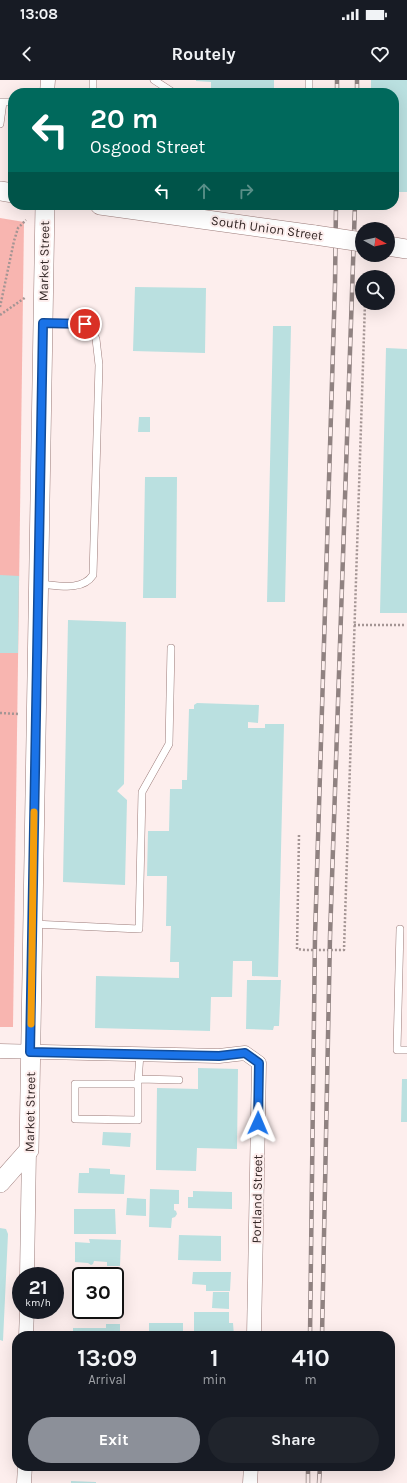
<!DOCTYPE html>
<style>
body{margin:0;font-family:Karla,sans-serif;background:#20242c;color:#f1f3f6;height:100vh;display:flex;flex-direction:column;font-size:15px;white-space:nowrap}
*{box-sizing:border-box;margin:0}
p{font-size:13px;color:#9ea1a6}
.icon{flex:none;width:22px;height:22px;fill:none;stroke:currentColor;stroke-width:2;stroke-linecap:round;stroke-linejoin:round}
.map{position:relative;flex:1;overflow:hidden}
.drawer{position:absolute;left:12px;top:1251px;width:383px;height:140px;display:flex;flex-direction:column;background:#171b24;border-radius:16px;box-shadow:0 4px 16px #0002}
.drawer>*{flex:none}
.hud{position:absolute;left:8px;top:8px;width:391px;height:122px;border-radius:16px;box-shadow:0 4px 16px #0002;background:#00695c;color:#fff;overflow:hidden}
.needle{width:26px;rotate:98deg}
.controls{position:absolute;left:355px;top:142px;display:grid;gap:8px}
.controls a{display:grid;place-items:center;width:40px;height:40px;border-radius:50%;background:#171b24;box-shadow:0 4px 16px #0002;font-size:20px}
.speed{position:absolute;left:12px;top:1187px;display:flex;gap:8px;font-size:20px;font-weight:700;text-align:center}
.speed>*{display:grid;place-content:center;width:52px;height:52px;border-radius:50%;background:#171b24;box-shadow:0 4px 16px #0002;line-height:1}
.speed small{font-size:10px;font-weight:400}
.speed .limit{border:2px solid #111;border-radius:6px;background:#fff;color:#111}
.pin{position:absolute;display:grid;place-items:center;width:34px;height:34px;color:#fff;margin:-17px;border:2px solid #fff;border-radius:50%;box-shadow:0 1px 4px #0007}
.me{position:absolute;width:44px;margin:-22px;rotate:1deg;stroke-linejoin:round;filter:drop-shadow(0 0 3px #0008)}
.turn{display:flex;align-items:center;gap:14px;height:84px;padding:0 16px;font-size:18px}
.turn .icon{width:52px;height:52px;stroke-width:2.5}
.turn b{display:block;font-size:28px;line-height:34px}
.lanes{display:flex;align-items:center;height:38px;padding:0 16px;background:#0003;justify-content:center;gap:20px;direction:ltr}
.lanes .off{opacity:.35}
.eta{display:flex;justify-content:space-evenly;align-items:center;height:68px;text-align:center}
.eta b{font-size:24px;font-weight:700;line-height:28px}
.action{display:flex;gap:8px;margin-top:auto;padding:8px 16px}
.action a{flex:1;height:46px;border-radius:24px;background:#8c9099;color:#fff;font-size:16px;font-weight:700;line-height:46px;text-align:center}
.action a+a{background:#20242c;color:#f1f3f6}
.status{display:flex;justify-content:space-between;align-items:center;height:28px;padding:0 20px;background:#171b24;direction:ltr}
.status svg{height:11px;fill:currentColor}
header{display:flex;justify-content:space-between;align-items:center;height:52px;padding:0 16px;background:#171b24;font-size:18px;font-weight:700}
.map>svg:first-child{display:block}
</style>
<div class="status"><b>13:08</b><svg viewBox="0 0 49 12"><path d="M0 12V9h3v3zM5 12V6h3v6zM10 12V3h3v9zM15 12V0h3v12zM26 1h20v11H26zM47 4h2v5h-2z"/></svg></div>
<header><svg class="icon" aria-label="back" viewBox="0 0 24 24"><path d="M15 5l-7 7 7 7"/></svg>Routely<svg class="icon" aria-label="heart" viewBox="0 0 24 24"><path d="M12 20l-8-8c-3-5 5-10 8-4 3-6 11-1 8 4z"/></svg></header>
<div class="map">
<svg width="407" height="1403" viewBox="0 0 407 1403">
<rect width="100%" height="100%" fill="#fdeeed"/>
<!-- green -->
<path fill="#f8b5b0" d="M0,138L24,142L13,947H0Z"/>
<!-- building -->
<path fill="#bae0e0" d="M196,0H274V8H265V13H211V2L196,1Z
M371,0H407V112H394V13H371Z
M135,207L206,208L205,273L133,271Z
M273,246H291L285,522H267Z
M386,268L407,269V533H380Z
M139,337H150V352H138Z
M145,397H177L176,518H143Z
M0,495L19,496L18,573H0Z
M68,540L126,542L124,704L117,711L127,720L125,805L63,802Z
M197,623L259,625L258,643L248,642V648H265V644H284L278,897L252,896V881H233L232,917H211L210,951L95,948L96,896L179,898V882H170L171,846H166L167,796H147L148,751H169L170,709H182V700H187L189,629H194V625Z
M247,900H281L279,946H274L273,950L246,949Z
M198,988L238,989L237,1069L197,1068L196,1091L156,1090L157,1008L198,1009Z
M402,999H407V1042H401Z
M103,1052L131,1053L130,1067L102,1065Z
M89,1088L110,1089V1094L125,1095L124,1114L78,1113L79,1093H89Z
M150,1109L179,1110V1124H174V1130L176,1131L177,1134L175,1137L172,1138L171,1148L149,1147Z
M193,1111L232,1112V1129L188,1128V1117H193Z
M127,1118L146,1119V1136L126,1135Z
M74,1129H115L116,1154H74Z
M0,1148L6,1149L8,1154L3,1261L0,1260Z
M179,1155L221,1156V1181L178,1180Z
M89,1159L121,1160L120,1186H107V1182L94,1181L93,1184L91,1185L88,1183L75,1182V1162L90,1163Z
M193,1192H231L230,1211H206V1205L192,1204Z
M115,1206H122L120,1232L100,1231V1230H115Z
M76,1208L81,1209V1230H75Z
M213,1212H229V1229L212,1228Z
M194,1232H229V1243H233L234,1256H194Z
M149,1243H183V1256H149Z
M106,1244H120V1256H73V1248H106Z
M186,1386H227V1388L219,1387V1390L186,1389Z
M71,1401L96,1402V1403H71Z"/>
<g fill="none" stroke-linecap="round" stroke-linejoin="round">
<!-- lane casing -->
<g stroke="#9c7c7a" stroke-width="8">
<path id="lane" d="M93,0V13
M154,0L174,13
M309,13V0
M0,22H13
M0,44L3,22
M39,504C56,505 82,512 93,495L99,285L96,259L90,248L85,244L43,243
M33,844L139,849L142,712L169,664L171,568
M400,849L397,970H407
M139,999L179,1000
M138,1002L140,974
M75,1004H138V1040L75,1039Z"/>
</g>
<!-- street casing -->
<g stroke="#9c7c7a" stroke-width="15">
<path id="street" d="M47,13L48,0
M0,971L219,976L245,973L259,983L254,1256
M27,1196L29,1070
M26,1256L27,1230
M24,1403L25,1386
M250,1403L251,1386"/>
</g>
<!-- secondary casing -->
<g stroke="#9c7c7a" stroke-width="20">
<path id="secondary" d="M0,111L13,113
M100,125L315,155
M388,166L407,169
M0,1103L29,1070L45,125"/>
</g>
<!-- path -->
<path stroke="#a49594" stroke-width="2.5" stroke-dasharray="2 2" stroke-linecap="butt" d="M0,227L14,161L18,148L26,140
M0,235L26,217
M354,545H405
M0,633L19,634
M299,755L297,869L305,870H344L365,223"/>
<!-- lane -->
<use href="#lane" stroke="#fff" stroke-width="7"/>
<!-- street -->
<use href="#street" stroke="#fff" stroke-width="14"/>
<!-- secondary -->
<use href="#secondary" stroke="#fff" stroke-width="19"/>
<!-- rail casing -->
<g stroke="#908281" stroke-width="4.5">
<path id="rail" d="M337,13V0
M357,13V0
M310,1256L315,857L335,204L336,125
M322,1256L330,857L355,125
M308,1403V1386
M319,1403L320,1386"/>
</g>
<!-- rail -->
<use href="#rail" stroke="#fdeeed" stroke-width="3" stroke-dasharray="9" stroke-linecap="butt"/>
<!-- secondary-bridge casing -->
<g stroke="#9c7c7a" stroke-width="20" stroke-linecap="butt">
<path id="secondary-bridge" d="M315,155L362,162"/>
</g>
<!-- secondary-bridge -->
<use href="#secondary-bridge" stroke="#fff" stroke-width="19"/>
</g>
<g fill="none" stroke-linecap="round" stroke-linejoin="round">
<!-- route casing -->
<g stroke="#114b97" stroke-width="10">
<path id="route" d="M85,244L43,243L30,972L219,976L245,973L259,983L258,1043"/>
</g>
<!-- route -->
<use href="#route" stroke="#1a73e8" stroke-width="7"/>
<!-- slow -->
<path stroke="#f59e0b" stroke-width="7" d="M31,944L34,732"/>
</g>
<g text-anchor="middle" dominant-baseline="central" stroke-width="4" stroke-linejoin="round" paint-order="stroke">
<!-- street labels -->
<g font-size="13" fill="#352827" stroke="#fdeeed">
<text transform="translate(267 148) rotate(8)">South Union Street</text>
<text transform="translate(44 181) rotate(-89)">Market Street</text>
<text transform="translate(30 1032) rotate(-89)">Market Street</text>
<text transform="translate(257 1119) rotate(-89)">Portland Street</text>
</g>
</g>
</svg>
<div class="controls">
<a><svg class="needle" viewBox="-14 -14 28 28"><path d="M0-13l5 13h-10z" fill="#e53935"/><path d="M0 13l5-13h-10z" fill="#9ea1a6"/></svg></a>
<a><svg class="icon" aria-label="search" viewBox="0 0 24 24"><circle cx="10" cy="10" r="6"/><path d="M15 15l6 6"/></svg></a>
</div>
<div class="speed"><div>21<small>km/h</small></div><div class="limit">30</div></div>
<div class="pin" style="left:85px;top:244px;background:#d93025"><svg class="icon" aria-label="arrive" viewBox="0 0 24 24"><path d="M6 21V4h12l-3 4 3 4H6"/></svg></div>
<svg class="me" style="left:258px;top:1043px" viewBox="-20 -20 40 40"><path d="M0-17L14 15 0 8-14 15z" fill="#1a73e8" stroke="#fff" stroke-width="4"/></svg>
<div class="hud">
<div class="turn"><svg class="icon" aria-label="left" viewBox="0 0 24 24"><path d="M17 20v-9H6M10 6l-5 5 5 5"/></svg><div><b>20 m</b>Osgood Street</div></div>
<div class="lanes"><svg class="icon" aria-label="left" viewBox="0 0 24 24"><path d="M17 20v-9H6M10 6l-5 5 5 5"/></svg><svg class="icon off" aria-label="ahead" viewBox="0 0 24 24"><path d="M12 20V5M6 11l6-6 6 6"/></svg><svg class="icon off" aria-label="right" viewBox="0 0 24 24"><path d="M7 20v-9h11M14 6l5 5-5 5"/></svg></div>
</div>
<section class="drawer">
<div class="eta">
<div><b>13:09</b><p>Arrival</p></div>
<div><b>1</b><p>min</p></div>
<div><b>410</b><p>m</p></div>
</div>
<div class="action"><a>Exit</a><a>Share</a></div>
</section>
</div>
